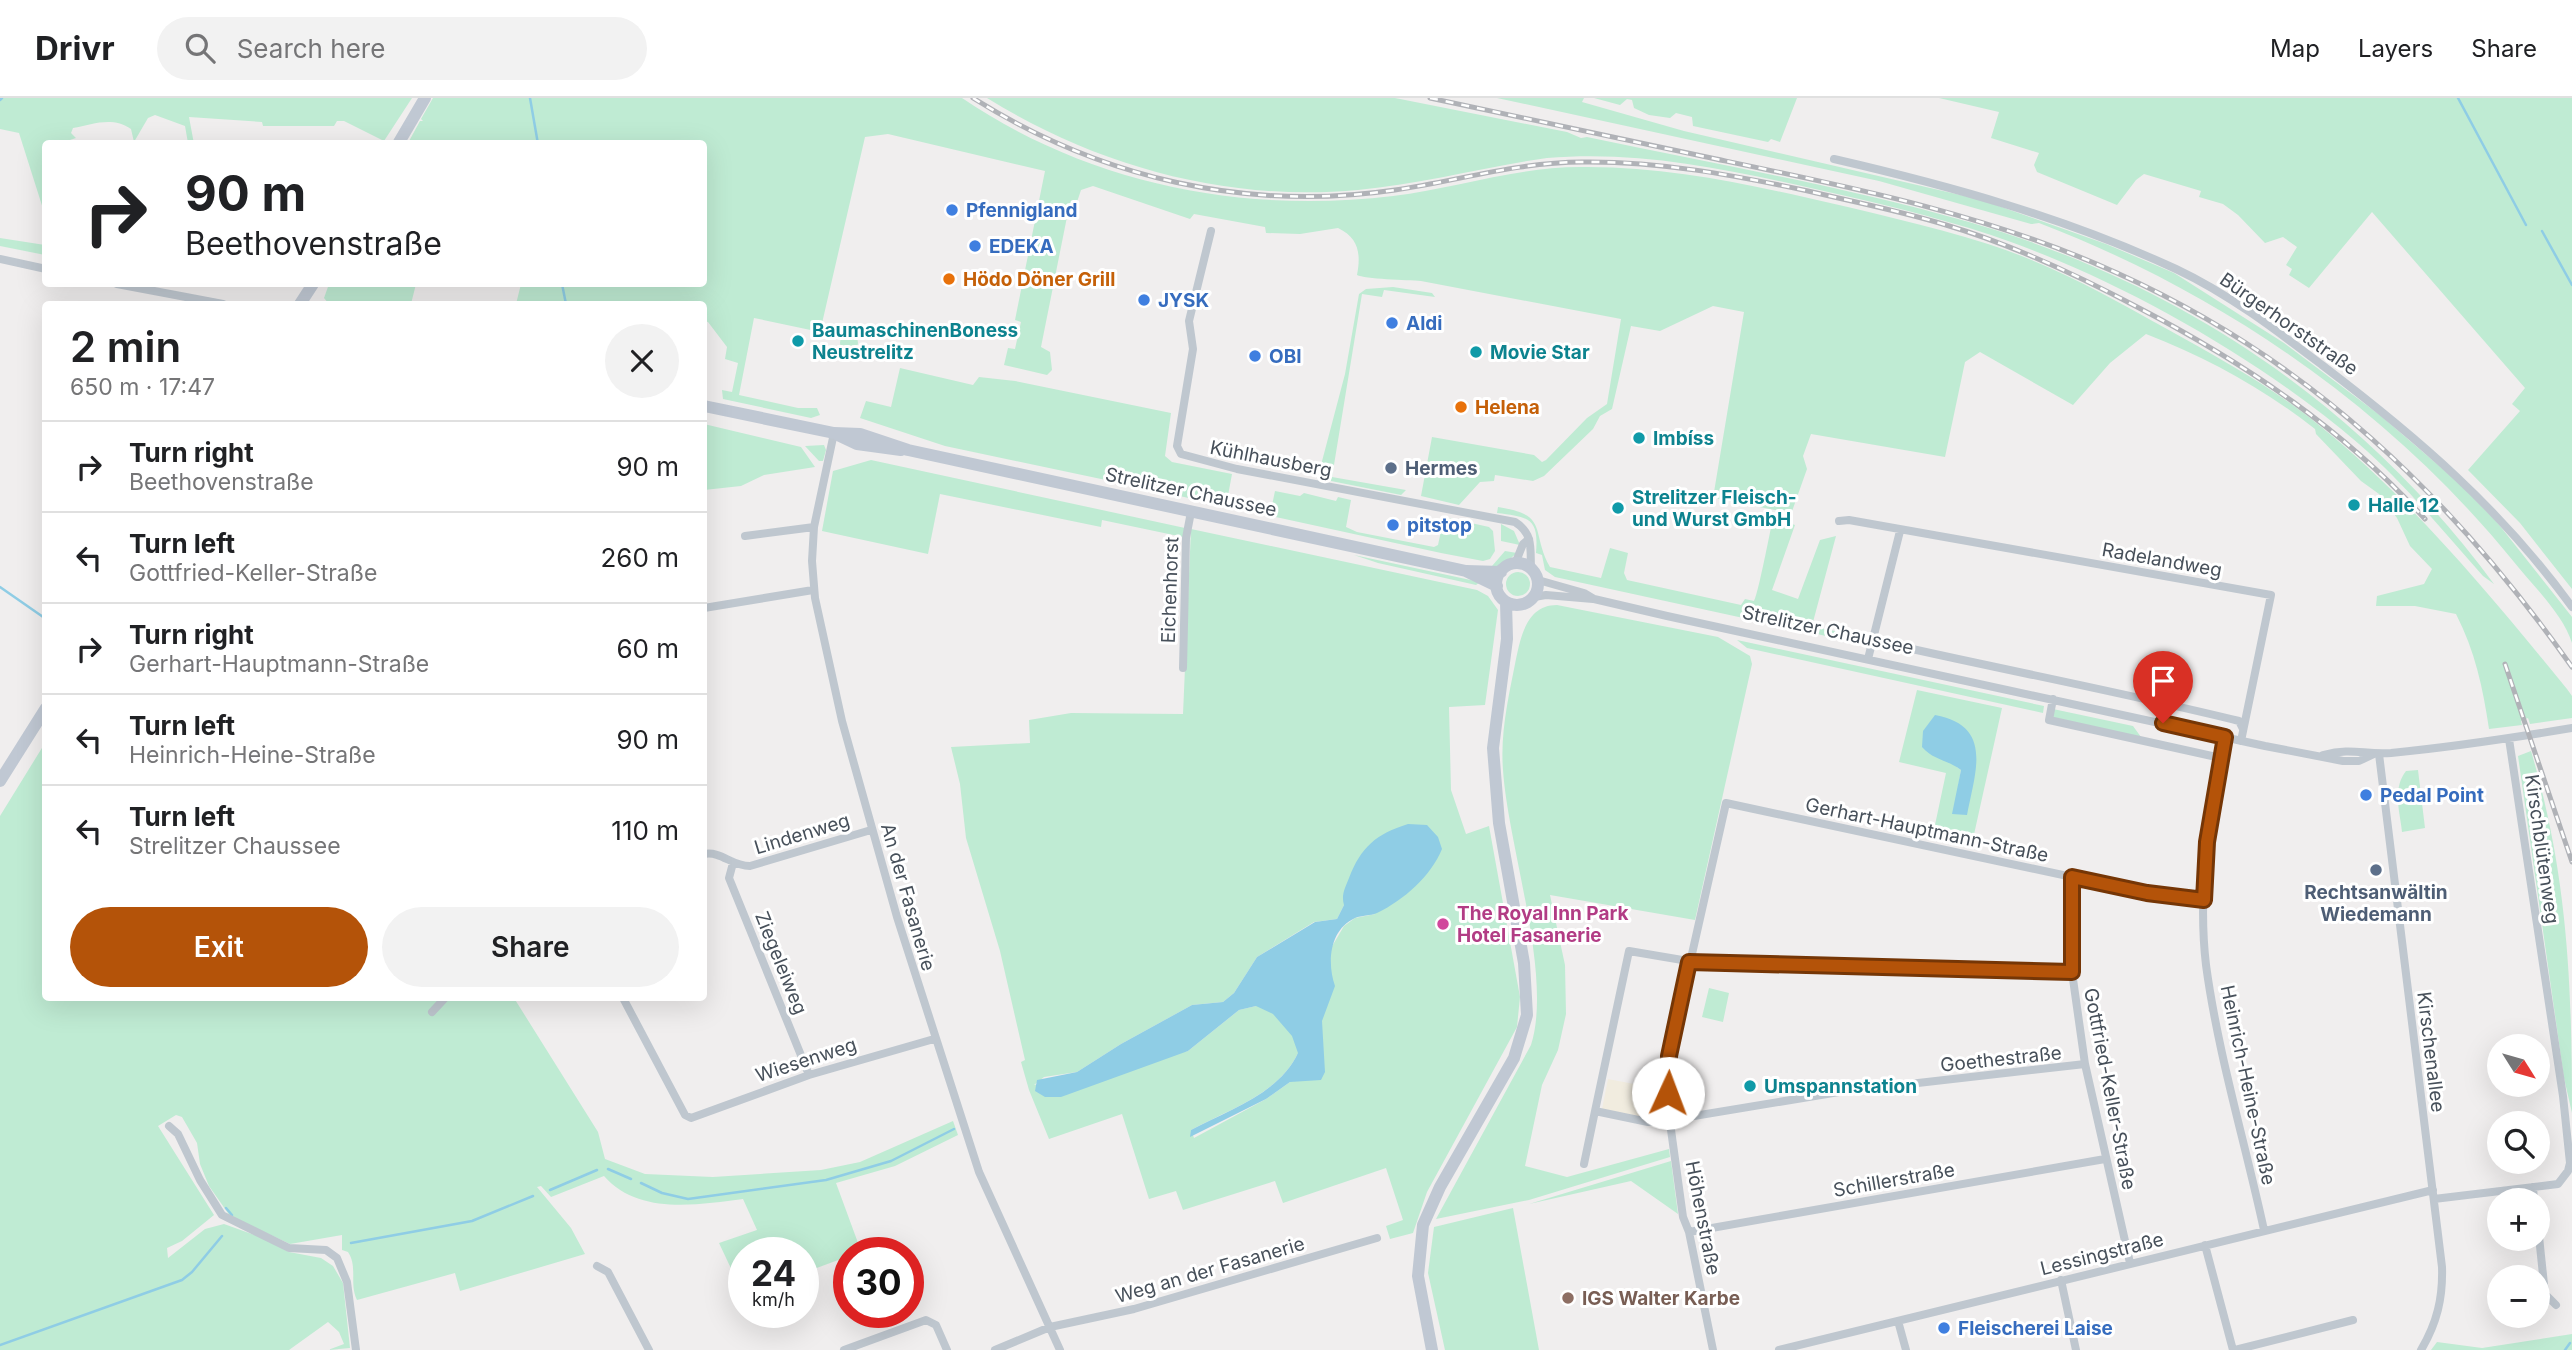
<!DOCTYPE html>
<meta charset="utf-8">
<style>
body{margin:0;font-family:Inter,sans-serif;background:#f2f2f2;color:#202124;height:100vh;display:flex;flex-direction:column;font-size:26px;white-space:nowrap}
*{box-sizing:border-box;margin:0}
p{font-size:23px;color:#757577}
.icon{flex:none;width:38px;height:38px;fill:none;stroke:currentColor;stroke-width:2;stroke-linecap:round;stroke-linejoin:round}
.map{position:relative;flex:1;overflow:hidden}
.side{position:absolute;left:42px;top:203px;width:665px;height:700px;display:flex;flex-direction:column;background:#fff;border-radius:7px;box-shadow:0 7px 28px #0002}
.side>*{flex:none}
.banner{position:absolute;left:42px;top:42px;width:665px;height:147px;border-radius:7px;box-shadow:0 7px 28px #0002;background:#fff;color:#202124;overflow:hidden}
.needle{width:46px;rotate:127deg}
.buttons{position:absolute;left:2487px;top:936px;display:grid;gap:14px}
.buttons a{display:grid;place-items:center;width:63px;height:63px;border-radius:50%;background:#fff;box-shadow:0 7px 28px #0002;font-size:35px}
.speed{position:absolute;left:728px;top:1139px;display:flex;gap:14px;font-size:35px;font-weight:700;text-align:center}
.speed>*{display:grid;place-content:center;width:91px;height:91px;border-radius:50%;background:#fff;box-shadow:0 7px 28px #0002;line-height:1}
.speed small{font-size:18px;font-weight:400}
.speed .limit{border:10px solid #d22;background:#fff;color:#111}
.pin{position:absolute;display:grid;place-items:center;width:60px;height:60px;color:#fff;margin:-72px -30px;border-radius:50% 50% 50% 0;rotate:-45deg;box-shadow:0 0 7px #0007}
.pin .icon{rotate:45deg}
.me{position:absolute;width:77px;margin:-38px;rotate:2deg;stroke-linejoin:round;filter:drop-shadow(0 0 5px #0008)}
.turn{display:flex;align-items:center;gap:24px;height:147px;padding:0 28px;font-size:32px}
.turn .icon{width:91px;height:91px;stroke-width:2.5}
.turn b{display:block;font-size:49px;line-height:60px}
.round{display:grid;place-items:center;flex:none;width:74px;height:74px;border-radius:37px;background:#f2f2f2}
.overview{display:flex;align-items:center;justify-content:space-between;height:119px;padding:0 28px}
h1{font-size:42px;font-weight:600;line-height:52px}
.primary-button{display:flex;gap:14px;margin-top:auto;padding:14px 28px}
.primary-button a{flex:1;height:80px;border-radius:42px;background:#b45309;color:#fff;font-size:28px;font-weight:600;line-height:80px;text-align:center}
.primary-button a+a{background:#f2f2f2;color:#202124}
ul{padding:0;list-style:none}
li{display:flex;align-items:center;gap:21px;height:91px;padding:0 28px;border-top:2px solid #e0e0e0}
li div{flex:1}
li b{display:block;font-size:26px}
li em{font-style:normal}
header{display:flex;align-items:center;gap:42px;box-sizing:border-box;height:98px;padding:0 35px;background:#fff;border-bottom:2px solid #e0e0e0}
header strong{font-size:33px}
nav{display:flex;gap:38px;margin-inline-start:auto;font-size:24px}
.search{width:490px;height:63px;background:#f2f2f2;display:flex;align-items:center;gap:18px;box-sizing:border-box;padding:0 24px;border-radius:38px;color:#757577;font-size:26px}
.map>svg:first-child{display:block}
</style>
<header>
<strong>Drivr</strong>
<div class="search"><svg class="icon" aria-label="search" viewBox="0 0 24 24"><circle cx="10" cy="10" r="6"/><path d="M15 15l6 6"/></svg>Search here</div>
<nav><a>Map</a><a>Layers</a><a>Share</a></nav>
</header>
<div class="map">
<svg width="2572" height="1252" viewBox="0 0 2572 1252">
<rect width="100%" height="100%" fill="#f0eeee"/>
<!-- green -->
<path fill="#bfebd3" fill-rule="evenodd" d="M0,0H412L384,43L344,23H337L334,28H263L262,24L189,19L194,46L188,45L185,28L155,17L148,20L134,44L131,31C113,18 93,26 73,30L71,35L76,40L67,43V45L46,46L45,117L19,35L0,31Z
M433,0H962C1089,86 1242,116 1393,98C1456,90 1517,69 1580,69C1657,68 1729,82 1804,99C1865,113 1927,127 1988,146C2051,166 2110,199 2167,231C2219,260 2274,290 2320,328C2413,403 2492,499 2567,591L2572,598V620L2530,626L2528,620L2521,623L2522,627L2489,631C2483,590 2475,553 2456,516L2415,508H2376L2377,498L2424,486L2432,471L2410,448L2397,420L2379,396L2361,383L2316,336L2315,331C2264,291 2206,259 2146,236L2110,265L2073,307L1980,254L1965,264L1945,359L1811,336L1803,358L1807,371L1790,419L1775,412L1713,400L1744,214L1713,208L1660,233L1631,228L1612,311L1600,318L1593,331L1544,378L1533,383L1495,377L1494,383L1480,384L1459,407L1421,398L1432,339L1534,357L1542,364L1546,362L1587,320L1607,306L1621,221L1421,183C1408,182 1364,181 1357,177C1361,156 1359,140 1338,130L1300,136L1266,135L1265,129L1194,116L1190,121L1093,88L1081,92L1075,110L1069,109L1041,249L1050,254L1052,272L1047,277L1004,267L1008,250L1015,251L1021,224L1015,222L1045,73L888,36L865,39L820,234L754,220L739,297L798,310H817L820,317L811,320L723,301L722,292L732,294L738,265L725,261L727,249L708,224L704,223V206H516L521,186H704V46L408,45L420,23H423L421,21Z
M987,0H1395L1567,34L1581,40L1587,39C1715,66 1843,88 1969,124C2182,186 2362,307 2494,486L2483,478C2443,433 2405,386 2359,346C2259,260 2116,179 1991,137C1933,118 1874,104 1815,91C1727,71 1638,52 1547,60C1484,69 1422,86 1358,92C1228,104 1098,69 987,0Z
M1497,0H1584L1582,4L1684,33L1982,102L2106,146L2174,175L2284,245L2381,318L2459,385L2496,423L2572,519V545C2563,516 2533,488 2514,464C2390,311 2222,195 2039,125L2031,126L1879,83Z
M1594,0H1797L1780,44L1771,41L1768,44L1693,28L1692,19L1676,15L1670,20L1649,17L1634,10L1632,2L1627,1L1620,7Z
M1939,0H2572V491L2520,425L2468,372L2520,313L2512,306L2525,290L2372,114L2309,190L2289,177L2292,171L2286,167L2297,149L2283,139L2265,145L2238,117L2223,106L2199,99L2201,93L2144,76L2136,82L2117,107L2037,74L2034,67L2039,55L1991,40L1999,14Z
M0,140L45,147V157L0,148Z
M329,186H416L411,206H329L324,200Z
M1393,189L1432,195L1435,199L1384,192L1382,199L1362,196L1332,379L1406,392L1401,397L1331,383L1324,377L1321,367L1345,276L1359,196L1366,191Z
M840 245a9 9 0 1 1 18 0a9 9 0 1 1-18 0Z
M900,270L973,287L979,279L1015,283L1171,315L1165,358L1172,364L1232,376L1227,403L1271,412L1275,393L1300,398L1304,395L1336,403L1338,399L1351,402L1346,429L1357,434L1434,449L1438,447L1444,419L1489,429L1493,433L1495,453L1490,461L1483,463L1441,455L1129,387V382L1123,378L1120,385L945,348L860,320L866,303L891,309Z
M704,326L801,349L815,369L764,377L741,388L704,392Z
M824,347L826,352L823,363H819L805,348Z
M871,362L1185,430L1183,439L1102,422L1101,429L940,396L928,456L822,433L833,373Z
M1498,409C1550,417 1530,433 1550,469L1601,480L1610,450L1628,455L1624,475L1627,482L1741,507L1745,501L1754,503C1758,497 1770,434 1773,420L1795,427L1772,492L1798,501L1820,442L1836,438L1813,524L1815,529L1864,539L1849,543L1555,479L1545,472L1542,457L1536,455C1539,420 1529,419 1497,415Z
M1501,426L1514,433L1520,447L1501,443Z
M1191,431L1477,492L1488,498L1498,512L1485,607L1449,609L1451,692L1466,736L1489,728L1520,899L1517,929L1427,1094L1413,1135L1390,1141L1386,1128L1403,1122L1386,1070L1283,1105L1275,1083L1183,1112L1176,1093L1149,1101L1122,1016L1049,1041L1029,992L1021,964L1025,962L1000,853L966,740L960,686L951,649L1030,645L1029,622L1071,615L1183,616ZM1344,807L1375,816L1355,820L1344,828L1331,850L1256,908L1239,912L1188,953L1034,987L1044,979L1077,974L1121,946L1192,907L1223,904L1234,895L1257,859L1314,824L1337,821ZM1298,955L1290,984L1266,1001L1194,1040L1191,1032C1229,1011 1279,996 1298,955Z
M1505,453L1517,455L1500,469L1492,468Z
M1354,457L1480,484L1476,487L1378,465Z
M1506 486a12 12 0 1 1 24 0a12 12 0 1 1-24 0Z
M1557,507L1718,539L1750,558L1752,566L1695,822L1550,797L1565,867L1566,916L1558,952L1542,987L1525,1068L1567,1079L1669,1051L1670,1059L1529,1102L1436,1121L1531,947C1553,878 1508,748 1503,672C1500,634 1509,597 1516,561C1521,538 1527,507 1557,507Z
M1737,542L2044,608L2043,615L1747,550Z
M1917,592L2002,610L1971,750L1932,741L1946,675L1899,664ZM1950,664L1976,668L1958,689L1961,672Z
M2053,611L2133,628L2141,639L2051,619Z
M45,645L46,900H514L598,1034L605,1061L645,1076L713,1079L821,1072L860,1064L953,1023L958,1037L895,1068L836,1085L861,1153L849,1155V1158L814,1171H803V1155H744V1198L719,1145L757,1132L743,1101C696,1107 638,1117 604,1078L551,1099L541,1088L537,1089L571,1130L585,1156L460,1193L455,1175L357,1202C349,1186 358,1169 348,1154L342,1152V1137L290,1146L230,1118L209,1088L200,1066L197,1045L182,1019L176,1017L158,1028L214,1117L182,1143L167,1150L168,1160L205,1131L224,1126L266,1141L289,1154L321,1160L333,1168L343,1185L350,1250L328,1252L344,1246L339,1234L328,1224L289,1252H0V718Z
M2531,653C2568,778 2572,887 2572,1015L2564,980L2518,658Z
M2418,672L2425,730L2402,734C2400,714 2392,691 2406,673Z
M1709,890L1729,895L1723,924L1702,919Z
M1671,1063L1678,1116L1631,1083L1529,1106Z
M1513,1110L1539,1252H1445L1428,1175L1434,1129Z
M2572,1236V1252H2431L2437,1244L2482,1250Z"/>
<!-- sand -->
<path fill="#f1ecdf" d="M1608,981L1660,991V1019L1649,1021L1602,1011Z"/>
<!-- water -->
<path fill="#8fcde5" d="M1935,617C1994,628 1975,674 1967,717L1952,716L1961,672C1948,662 1933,662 1922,649L1923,633Z
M1408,726L1427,727L1438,739L1442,751C1431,778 1404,802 1377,815C1370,818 1362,817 1355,820C1329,832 1327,865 1335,888L1322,923L1325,974L1321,982L1290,984L1266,1001L1190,1039L1191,1032C1228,1012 1279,996 1298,955L1292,938L1273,916L1256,908L1239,912L1188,953L1061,999H1045L1035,993L1037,982L1077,974L1121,946L1192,907L1223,904L1234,895L1257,859L1315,824L1337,821L1344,807C1341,797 1345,790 1349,780C1361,749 1376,736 1408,726Z"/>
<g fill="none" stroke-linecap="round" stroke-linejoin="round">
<!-- stream -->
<path stroke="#8fcde5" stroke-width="2.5" d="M530,0L538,46
M2458,0L2526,127
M0,2L2,0
M2542,133L2572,187
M562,186L566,206
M0,489L46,521
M608,1071L631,1081
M641,1085L662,1095L688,1101L826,1082L891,1063L954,1031
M550,1092L597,1072
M226,1110L232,1117
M351,1145L472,1123L533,1098
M0,1247L182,1182L192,1174L222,1138
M2565,1252L2570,1245"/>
<!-- street -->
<path stroke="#bfc7cf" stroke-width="8" d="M1834,61C1951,88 2066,120 2176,171C2229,196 2276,232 2322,267C2418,340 2501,411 2572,509
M1211,133L1189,223L1193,251L1177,348L1181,356L1237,371L1515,424C1534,436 1530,451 1531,471
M0,161L46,171
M117,186L223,206
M834,335L814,429L812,463L815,500L842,623L897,819L979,1074L1060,1252
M1839,423L1849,422L2271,497L2241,643
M745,438L814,429
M1515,466L1523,446L1529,441
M1538,482L1584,495L1594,501L1667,518L2265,648L2343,663H2359L2374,656
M1534,499L1546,497L1593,501
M704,510L813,492
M1872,542C1994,570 2117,593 2239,623L2243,631
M1868,561L1900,433
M1183,570L1186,440L1191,414
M2053,601L2049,622L2221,660
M2225,639C2210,713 2197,791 2206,867C2218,956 2245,1044 2264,1132
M2379,656L2442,1169C2443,1200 2437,1225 2421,1252
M2323,657C2353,649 2363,657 2391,655C2452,649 2512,640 2572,630
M704,756C722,753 731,768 750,768L871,732
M733,765L729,780L809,977
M2072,779V874L2085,966L2130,1165
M2072,874L1700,865L1629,853L1595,1013L1648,1024L1664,1023L1839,994L2085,966
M623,900L685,1017L691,1020L809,977L934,941
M432,914L445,900
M169,1028L178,1036L200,1082L222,1117L289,1150L326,1152L337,1160L347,1184L356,1252
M1584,1066L1595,1013
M2533,1089L2534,1102
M2434,1101L2558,1086L2568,1073L2570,1065L2563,998L2509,641
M2538,1129L2545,1196L2556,1207
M1689,1134L2105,1061
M2205,1147L2233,1252
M597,1168L608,1174L649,1252
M2061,1182L2076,1252
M1898,1223L1906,1252
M844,1252L926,1222L936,1227L947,1252
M995,1252L1050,1229L1134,1211L1377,1140
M1713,1252L1689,1134L1683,1119L1668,1010L1669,958L1726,705L2147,795L2204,801
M1779,1252L2433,1092
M2235,1252L2353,1222"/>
<!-- secondary -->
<path stroke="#c0c8d3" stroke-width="12" d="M398,46L425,0
M300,206L313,186
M704,308L834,335L860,336L908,352L1466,473L1501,474
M838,337L857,346L901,352
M1496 486a21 21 0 1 1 42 0a21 21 0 1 1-42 0Z
M1466,473L1497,488
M0,683L46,610
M1432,1252L1418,1178L1423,1127L1440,1089L1514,960L1527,917L1524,865L1499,725L1493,650L1507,541L1506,504"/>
<!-- rail casing -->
<g stroke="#b0b2b7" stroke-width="5">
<path id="rail" d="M973,0C1100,80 1246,114 1395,92C1457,83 1519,64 1582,64C1659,63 1733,77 1808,93C1854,104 1901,113 1946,127C2014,147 2079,178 2141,211C2248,267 2344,332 2425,421
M1430,0C1525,20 1620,41 1716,61C1851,89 1990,117 2117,175C2310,262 2451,398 2572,569
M2505,566L2572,764"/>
</g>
<!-- rail -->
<use href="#rail" stroke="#fff" stroke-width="2.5" stroke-dasharray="8" stroke-linecap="butt"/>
</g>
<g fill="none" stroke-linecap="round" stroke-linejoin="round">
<!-- route casing -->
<g stroke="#753606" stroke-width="18">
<path id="route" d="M1668,995L1669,958L1689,864L2072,874V779L2147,795L2204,802L2207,744L2225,639L2163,625"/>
</g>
<!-- route -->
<use href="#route" stroke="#b45309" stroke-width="12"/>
</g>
<!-- markers -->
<g fill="#3f7fe0" stroke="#fff" stroke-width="2.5">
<circle cx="952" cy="112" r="7"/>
<circle cx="975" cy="148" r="7"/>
<circle cx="1144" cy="202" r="7"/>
<circle cx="1392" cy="225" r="7"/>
<circle cx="1255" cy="258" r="7"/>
<circle cx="1393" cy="427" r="7"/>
<circle cx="2366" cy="697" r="7"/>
<circle cx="1944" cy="1230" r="7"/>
</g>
<g fill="#e8710a" stroke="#fff" stroke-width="2.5">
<circle cx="949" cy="181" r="7"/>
<circle cx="1461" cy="309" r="7"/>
</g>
<g fill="#0f9aa8" stroke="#fff" stroke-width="2.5">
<circle cx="798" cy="243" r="7"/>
<circle cx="1476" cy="254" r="7"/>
<circle cx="1639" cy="340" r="7"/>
<circle cx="2354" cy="407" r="7"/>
<circle cx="1618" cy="410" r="7"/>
<circle cx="1750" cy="988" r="7"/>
</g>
<g fill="#5c6f8a" stroke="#fff" stroke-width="2.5">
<circle cx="1391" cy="370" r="7"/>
<circle cx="2376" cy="772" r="7"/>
</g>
<circle fill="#d1479c" stroke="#fff" stroke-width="2.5" cx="1443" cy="826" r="7"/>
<circle fill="#8d6e63" stroke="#fff" stroke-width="2.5" cx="1568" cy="1200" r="7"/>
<g text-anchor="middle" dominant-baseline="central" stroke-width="6" stroke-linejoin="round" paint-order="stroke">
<!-- shop labels -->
<g font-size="19" font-weight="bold" fill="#366cbe" stroke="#fff" text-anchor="start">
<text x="966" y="112">Pfennigland</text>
<text x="989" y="148">EDEKA</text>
<text x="1158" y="202">JYSK</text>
<text x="1406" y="225">Aldi</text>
<text x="1269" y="258">OBI</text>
<text x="1407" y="427">pitstop</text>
<text x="2380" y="697">Pedal Point</text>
<text x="1958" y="1230">Fleischerei Laise</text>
</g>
<!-- food labels -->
<g font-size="19" font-weight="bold" fill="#c56008" stroke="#fff" text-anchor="start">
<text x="963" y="181">Hödo Döner Grill</text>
<text x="1475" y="309">Helena</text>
</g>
<!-- street labels -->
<g font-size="19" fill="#47505a" stroke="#fff">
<text transform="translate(2289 226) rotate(35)">Bürgerhorststraße</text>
<text transform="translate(1271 361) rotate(11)">Kühlhausberg</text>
<text transform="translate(1191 394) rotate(12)">Strelitzer Chaussee</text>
<text transform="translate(2162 462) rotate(10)">Radelandweg</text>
<text transform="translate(1170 492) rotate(-88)">Eichenhorst</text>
<text transform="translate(1828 532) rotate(12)">Strelitzer Chaussee</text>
<text transform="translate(1927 732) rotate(12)">Gerhart-Hauptmann-Straße</text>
<text transform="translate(802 736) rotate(-17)">Lindenweg</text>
<text transform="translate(2542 751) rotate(82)">Kirschblütenweg</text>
<text transform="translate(908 799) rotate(74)">An der Fasanerie</text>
<text transform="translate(781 865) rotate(68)">Ziegeleiweg</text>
<text transform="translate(2431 954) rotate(83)">Kirschenallee</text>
<text transform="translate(2001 961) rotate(-6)">Goethestraße</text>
<text transform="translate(806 962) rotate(-18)">Wiesenweg</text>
<text transform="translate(2248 987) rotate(78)">Heinrich-Heine-Straße</text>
<text transform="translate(2110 991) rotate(79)">Gottfried-Keller-Straße</text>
<text transform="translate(1894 1082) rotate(-10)">Schillerstraße</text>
<text transform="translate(1703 1120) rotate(79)">Höhenstraße</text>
<text transform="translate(2102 1156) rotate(-14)">Lessingstraße</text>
<text transform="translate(1210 1172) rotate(-16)">Weg an der Fasanerie</text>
</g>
<!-- culture labels -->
<g font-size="19" font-weight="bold" fill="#0d838f" stroke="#fff" text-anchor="start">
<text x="812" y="232">BaumaschinenBoness<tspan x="812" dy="22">Neustrelitz</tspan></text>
<text x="1490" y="254">Movie Star</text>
<text x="1653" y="340">Imbíss</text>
<text x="1632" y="399">Strelitzer Fleisch-<tspan x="1632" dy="22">und Wurst GmbH</tspan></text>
<text x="2368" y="407">Halle 12</text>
<text x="1764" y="988">Umspannstation</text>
</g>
<!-- service labels -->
<g font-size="19" font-weight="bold" fill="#4e5e75" stroke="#fff" text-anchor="start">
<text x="1405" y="370">Hermes</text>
<text x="2376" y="794" text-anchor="middle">Rechtsanwältin<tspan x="2376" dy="22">Wiedemann</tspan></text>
</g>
<!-- hotel labels -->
<g font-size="19" font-weight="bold" fill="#b23c85" stroke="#fff" text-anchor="start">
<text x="1457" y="815">The Royal Inn Park<tspan x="1457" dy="22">Hotel Fasanerie</tspan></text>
</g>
<!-- education labels -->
<g font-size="19" font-weight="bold" fill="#785e54" stroke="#fff" text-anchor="start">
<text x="1582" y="1200">IGS Walter Karbe</text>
</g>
</g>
</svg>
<div class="buttons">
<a><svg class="needle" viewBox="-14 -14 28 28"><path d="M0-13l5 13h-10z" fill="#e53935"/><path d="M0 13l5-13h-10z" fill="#757577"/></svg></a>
<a><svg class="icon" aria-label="search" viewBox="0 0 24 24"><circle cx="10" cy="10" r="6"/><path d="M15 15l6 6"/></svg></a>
<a>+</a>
<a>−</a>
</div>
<div class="speed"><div>24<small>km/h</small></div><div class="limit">30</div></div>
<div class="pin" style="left:2163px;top:625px;background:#d93025"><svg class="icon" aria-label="arrive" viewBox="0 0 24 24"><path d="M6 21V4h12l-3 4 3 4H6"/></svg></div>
<svg class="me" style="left:1668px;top:995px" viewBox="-20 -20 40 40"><circle r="19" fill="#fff"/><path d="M0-13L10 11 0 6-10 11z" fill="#b45309"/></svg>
<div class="banner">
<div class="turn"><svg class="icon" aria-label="right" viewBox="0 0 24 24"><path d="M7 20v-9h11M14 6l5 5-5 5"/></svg><div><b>90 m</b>Beethovenstraße</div></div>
</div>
<section class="side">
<div class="overview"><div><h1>2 min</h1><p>650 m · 17:47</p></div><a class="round"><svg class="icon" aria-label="close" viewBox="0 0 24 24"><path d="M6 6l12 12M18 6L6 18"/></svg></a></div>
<ul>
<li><svg class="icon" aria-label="right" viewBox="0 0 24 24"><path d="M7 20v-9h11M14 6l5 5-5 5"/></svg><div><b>Turn right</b><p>Beethovenstraße</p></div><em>90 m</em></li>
<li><svg class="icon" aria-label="left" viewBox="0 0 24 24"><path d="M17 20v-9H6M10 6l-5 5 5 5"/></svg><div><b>Turn left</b><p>Gottfried-Keller-Straße</p></div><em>260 m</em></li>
<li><svg class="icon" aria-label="right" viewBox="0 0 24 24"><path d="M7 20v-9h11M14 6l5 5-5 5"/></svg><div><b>Turn right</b><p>Gerhart-Hauptmann-Straße</p></div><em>60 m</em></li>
<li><svg class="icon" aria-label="left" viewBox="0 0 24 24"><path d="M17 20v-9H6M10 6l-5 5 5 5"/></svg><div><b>Turn left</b><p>Heinrich-Heine-Straße</p></div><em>90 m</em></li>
<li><svg class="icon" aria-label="left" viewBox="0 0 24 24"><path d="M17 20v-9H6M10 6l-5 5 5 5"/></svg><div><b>Turn left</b><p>Strelitzer Chaussee</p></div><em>110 m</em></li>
</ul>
<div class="primary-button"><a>Exit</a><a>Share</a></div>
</section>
</div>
